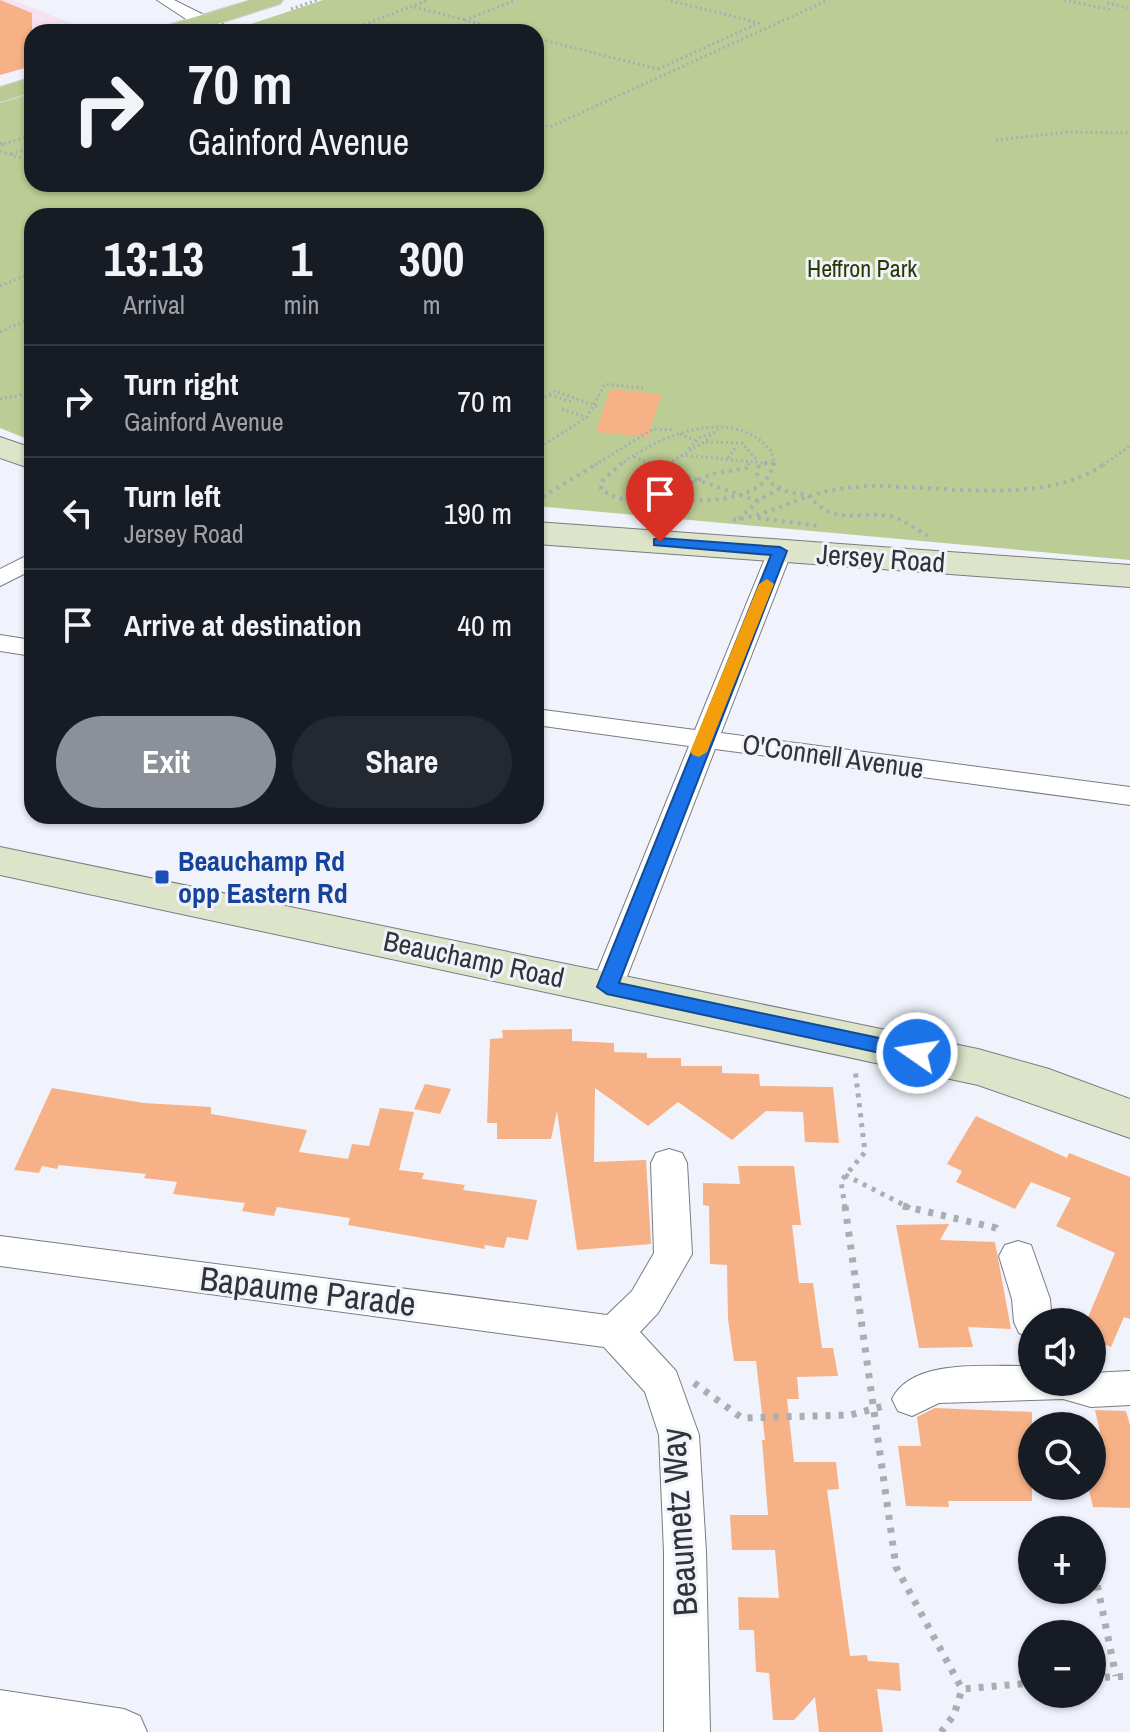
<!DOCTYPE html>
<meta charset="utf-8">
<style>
body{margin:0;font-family:"Archivo Narrow",sans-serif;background:#242831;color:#f1f3f6;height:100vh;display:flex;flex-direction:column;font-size:30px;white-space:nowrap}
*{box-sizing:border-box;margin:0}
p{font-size:26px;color:#9ea1a6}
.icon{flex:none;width:44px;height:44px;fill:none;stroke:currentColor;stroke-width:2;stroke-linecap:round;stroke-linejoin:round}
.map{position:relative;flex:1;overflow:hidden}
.drawer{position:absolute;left:24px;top:208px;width:520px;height:616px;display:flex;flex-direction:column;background:#171b24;border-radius:24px;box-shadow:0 2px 6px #0004}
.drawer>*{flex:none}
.banner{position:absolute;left:24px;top:24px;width:520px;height:168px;border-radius:24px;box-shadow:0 2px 6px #0004;background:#171b24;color:#f1f3f6;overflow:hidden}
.fabs{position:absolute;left:1018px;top:1308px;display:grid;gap:16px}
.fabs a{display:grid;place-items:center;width:88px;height:88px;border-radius:50%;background:#171b24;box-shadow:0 2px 6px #0004;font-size:40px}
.pin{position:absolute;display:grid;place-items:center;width:68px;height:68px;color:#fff;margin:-82px -34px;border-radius:50% 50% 50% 0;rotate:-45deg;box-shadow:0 0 8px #0007}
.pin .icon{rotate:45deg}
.me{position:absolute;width:88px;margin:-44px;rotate:283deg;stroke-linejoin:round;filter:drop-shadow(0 0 6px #0008)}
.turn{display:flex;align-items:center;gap:28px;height:168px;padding:0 32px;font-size:36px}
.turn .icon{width:104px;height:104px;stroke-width:2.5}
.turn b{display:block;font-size:56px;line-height:68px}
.eta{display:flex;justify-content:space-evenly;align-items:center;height:136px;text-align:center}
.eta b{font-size:48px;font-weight:700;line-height:56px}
.action{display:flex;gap:16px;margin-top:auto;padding:16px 32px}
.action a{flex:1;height:92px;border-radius:48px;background:#8c9099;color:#fff;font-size:32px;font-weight:700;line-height:92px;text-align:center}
.action a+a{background:#242831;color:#f1f3f6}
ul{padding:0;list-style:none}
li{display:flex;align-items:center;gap:24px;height:112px;padding:0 32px;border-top:2px solid #363941}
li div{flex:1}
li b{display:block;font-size:30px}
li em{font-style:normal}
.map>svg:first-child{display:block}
</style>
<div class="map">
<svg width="1130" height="1732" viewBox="0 0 1130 1732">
<rect width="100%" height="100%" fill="#f0f3fb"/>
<!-- commercial -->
<path fill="#f8e2f1" d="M0,0H13L73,24L47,32H32Z"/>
<!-- green -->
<path fill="#bbcd95" d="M323,0H1130V560L536,506V216H32V441L0,428V103L32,93V184H536V32H227Z"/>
<!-- building -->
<path fill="#f7b186" d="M0,0L32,13V66L0,75Z
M610,389L661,394L648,437L596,432Z
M572,1029V1041L614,1043V1052L647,1053V1058H681V1066H722V1073L759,1074L760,1086L833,1087L839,1143L805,1142L803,1112L766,1111L732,1140L678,1102L648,1126L595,1088L594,1162L646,1160L651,1244L577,1250L557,1111L551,1139H497V1123H487L490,1039L503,1038L502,1030Z
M425,1084L451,1089L440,1114L414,1109Z
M52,1088L144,1103L211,1107V1114L307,1130L299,1152L348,1159L352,1144L369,1146L380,1108L414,1112L399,1170L424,1173L422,1179L465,1185L463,1190L537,1200L528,1240L507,1237L504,1248L484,1245L485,1249L348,1225L350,1218L277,1207L274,1216L242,1211L245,1203L173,1194L177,1182L144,1178L146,1174L59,1165L57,1169L42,1166L39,1173L14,1170Z
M976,1116L1067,1158L1069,1153L1130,1177V1319L1124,1317L1111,1347L1092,1338V1322H1086L1115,1253L1056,1226L1071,1198L1031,1182L1015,1209L956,1182L962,1171L947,1164Z
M738,1166H794L801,1225H792L799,1283H813L822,1348H833L838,1376L797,1377L799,1399H787L794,1462H836L839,1489L827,1490L850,1656L867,1655L868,1661L899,1663L901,1691L877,1689L883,1732H819L815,1697L794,1720H773L769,1673L756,1672L754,1630H739L738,1597L779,1598L775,1550H732L730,1515H768L762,1440H765L756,1361H734L728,1319L727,1265L710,1264L709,1206L703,1205V1183L740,1184Z
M949,1224L940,1240L995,1242L1011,1329L968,1327L973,1347L919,1348L896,1225Z
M935,1408L1032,1412V1501H948L949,1507L906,1506L898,1446H921L917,1417Z
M1095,1410L1126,1411L1130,1425V1508L1093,1507L1088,1486H1092V1445L1103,1446Z"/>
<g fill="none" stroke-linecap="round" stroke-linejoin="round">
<!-- street casing -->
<g stroke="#797c83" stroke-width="2">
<path id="street" d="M157,0H174L228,27L221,31L186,19Z
M780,544L789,546L792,551L721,733L1130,787V805L715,749L623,987L618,995L607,998L596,995L591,987L689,746L536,725V709L695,730L768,551L771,546Z
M32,553V570L0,586V569Z
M0,635L32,640V656L0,651Z
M669,1149L682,1153L687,1163L692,1254L658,1313L640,1332L676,1371L699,1435L706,1552L710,1732H664V1552L659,1435L645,1392L604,1347L0,1266V1236L607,1315L632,1291L654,1253L651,1163L656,1153Z
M1018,1241L1031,1245L1050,1299L1052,1322H1032V1338L1019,1333L1014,1322L1012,1299L999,1256L1005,1245Z
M1032,1366V1382H1092V1373L1130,1371V1405L1091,1407L1063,1399L939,1403L912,1416L898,1411L892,1399C912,1357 991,1367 1032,1366Z
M0,1690L124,1709L140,1716L147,1732H0Z"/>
</g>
<!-- secondary casing -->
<g stroke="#797c83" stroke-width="2">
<path id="secondary" d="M0,437L32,448V469L0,458Z
M536,522L1130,565V587L536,544Z
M0,847L978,1049L1049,1069L1130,1099V1138L978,1085L0,875Z"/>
</g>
<!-- primary casing -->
<g stroke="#d2d2d3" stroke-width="2">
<path id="primary" d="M251,0H283L280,4L192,32H159L162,27Z
M32,77V92L0,102V87Z"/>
</g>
<!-- path-far3 -->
<path stroke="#abadb3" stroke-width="3" stroke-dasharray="2 3" stroke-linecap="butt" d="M1064,0L1112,10
M1107,3L1130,8
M414,7L465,20
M291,9L317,0
M345,32L428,0
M514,32L465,20L516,0
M536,38L661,70
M658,69L759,23L667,0
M536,123L550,127L828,0
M996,140L1069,132L1130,133
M0,143L4,144L0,145
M4,144L32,135
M0,151L32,162
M11,154L32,147
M95,184L109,189L171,184
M168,216L180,211
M0,286L32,273
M0,332L32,318
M550,395L572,402
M0,399L32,393
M536,402L555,391L599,407
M562,409L586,417
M680,434L695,440
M706,442L742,443L757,460
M689,449L699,438L714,432
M536,450L587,417L605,384L643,388
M681,455L776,464
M634,457L655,465
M728,458L737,446
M668,464L704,442L718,429
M595,465L653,429L674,430
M620,465C659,435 734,404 772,452L774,465
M662,465H670
M748,465L750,461
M1103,465L1130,446"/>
<!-- path-far2 -->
<path stroke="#abadb3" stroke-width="4" stroke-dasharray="3 5" stroke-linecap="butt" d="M622,463L602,481L601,489C622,505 644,500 668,500C701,500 764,506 774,463
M650,463L656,465
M666,463L673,466L672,471L662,472L654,468Z
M764,463L776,464
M759,465L757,474L761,479
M672,471L758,501
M771,483L788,492L808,495C834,526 855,511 889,516C902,518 917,530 928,536
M652,487H683L711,474L746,468L749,463
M657,500L652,487L659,472
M536,501L598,463
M758,518L820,526
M739,519L758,501L782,487
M733,520C772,515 806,492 845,488C926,479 1036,512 1106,463"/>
<!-- path-far1 -->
<path stroke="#abadb3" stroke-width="5" stroke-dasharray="4 6" stroke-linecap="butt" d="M845,1175L910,1208
M845,1208L841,1181L865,1152L855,1069"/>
<!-- path -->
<path stroke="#abadb3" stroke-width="7" stroke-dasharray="5 8" stroke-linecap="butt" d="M845,1206L896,1567L962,1689L1032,1683
M903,1206L996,1228L1000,1233
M694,1383L742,1418L850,1415L884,1406
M1092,1560L1116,1676
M1092,1678L1130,1676
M941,1732L954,1715L962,1689"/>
<!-- street -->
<use href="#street" fill="#fff" fill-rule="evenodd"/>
<!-- secondary -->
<use href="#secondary" fill="#dde4c9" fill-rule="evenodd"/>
<!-- primary -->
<use href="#primary" fill="#bbca92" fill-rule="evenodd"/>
</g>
<!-- route -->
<path fill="#1a73e8" stroke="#114b97" stroke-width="2" d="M660,538L780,547L787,551L619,983L917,1046L924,1048L927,1053L924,1058L917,1061L607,994L597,987L771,555L654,545V539Z"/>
<!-- slow -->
<path fill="#f59e0b" d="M767,579L774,584L707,752L699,757L693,755L690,752L759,584Z"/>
<!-- markers -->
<rect fill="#1a4fb4" stroke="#f0f3fb" stroke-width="3" x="154" y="869" width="16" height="16" rx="4"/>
<g text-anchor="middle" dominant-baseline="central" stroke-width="6" stroke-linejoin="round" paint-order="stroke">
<!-- far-park labels -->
<g font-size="24" fill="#2d3901" stroke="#f0f3fb">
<text x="862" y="268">Heffron Park</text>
</g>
<!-- street labels -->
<g font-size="28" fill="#323336" stroke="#f0f3fb">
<text transform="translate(881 558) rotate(4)">Jersey Road</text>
<text transform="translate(833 756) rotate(8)">O'Connell Avenue</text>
<text transform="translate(474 959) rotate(12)">Beauchamp Road</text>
</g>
<!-- transit labels -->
<g font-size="28" font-weight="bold" fill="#164399" stroke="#f0f3fb" text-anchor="start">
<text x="178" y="861">Beauchamp Rd<tspan x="178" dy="32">opp Eastern Rd</tspan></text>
</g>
<!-- near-street labels -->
<g font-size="34" fill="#323336" stroke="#f0f3fb">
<text transform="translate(308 1291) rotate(7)">Bapaume Parade</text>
<text transform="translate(679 1522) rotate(-94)">Beaumetz Way</text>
</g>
</g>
</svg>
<div class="fabs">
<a><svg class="icon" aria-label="sound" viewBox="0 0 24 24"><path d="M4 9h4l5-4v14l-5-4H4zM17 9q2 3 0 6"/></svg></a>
<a><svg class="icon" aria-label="search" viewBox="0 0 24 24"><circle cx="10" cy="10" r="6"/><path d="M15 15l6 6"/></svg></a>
<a>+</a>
<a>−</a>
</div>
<div class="pin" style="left:660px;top:542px;background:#d93025"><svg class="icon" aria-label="arrive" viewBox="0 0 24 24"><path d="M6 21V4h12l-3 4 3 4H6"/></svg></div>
<svg class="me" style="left:917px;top:1053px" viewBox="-20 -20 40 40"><circle r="17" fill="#1a73e8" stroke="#fff" stroke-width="3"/><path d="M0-11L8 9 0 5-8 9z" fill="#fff"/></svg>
<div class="banner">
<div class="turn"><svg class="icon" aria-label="right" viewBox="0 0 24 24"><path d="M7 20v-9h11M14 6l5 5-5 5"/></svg><div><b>70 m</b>Gainford Avenue</div></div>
</div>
<section class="drawer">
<div class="eta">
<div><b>13:13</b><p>Arrival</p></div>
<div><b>1</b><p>min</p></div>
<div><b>300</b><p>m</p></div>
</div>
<ul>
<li><svg class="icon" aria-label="right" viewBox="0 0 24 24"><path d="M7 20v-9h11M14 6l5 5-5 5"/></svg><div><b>Turn right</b><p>Gainford Avenue</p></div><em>70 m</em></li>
<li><svg class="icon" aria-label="left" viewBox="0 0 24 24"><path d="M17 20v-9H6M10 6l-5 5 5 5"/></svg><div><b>Turn left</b><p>Jersey Road</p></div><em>190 m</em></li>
<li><svg class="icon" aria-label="arrive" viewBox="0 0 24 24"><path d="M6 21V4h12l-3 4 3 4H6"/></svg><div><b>Arrive at destination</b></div><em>40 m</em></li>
</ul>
<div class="action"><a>Exit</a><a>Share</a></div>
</section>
</div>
